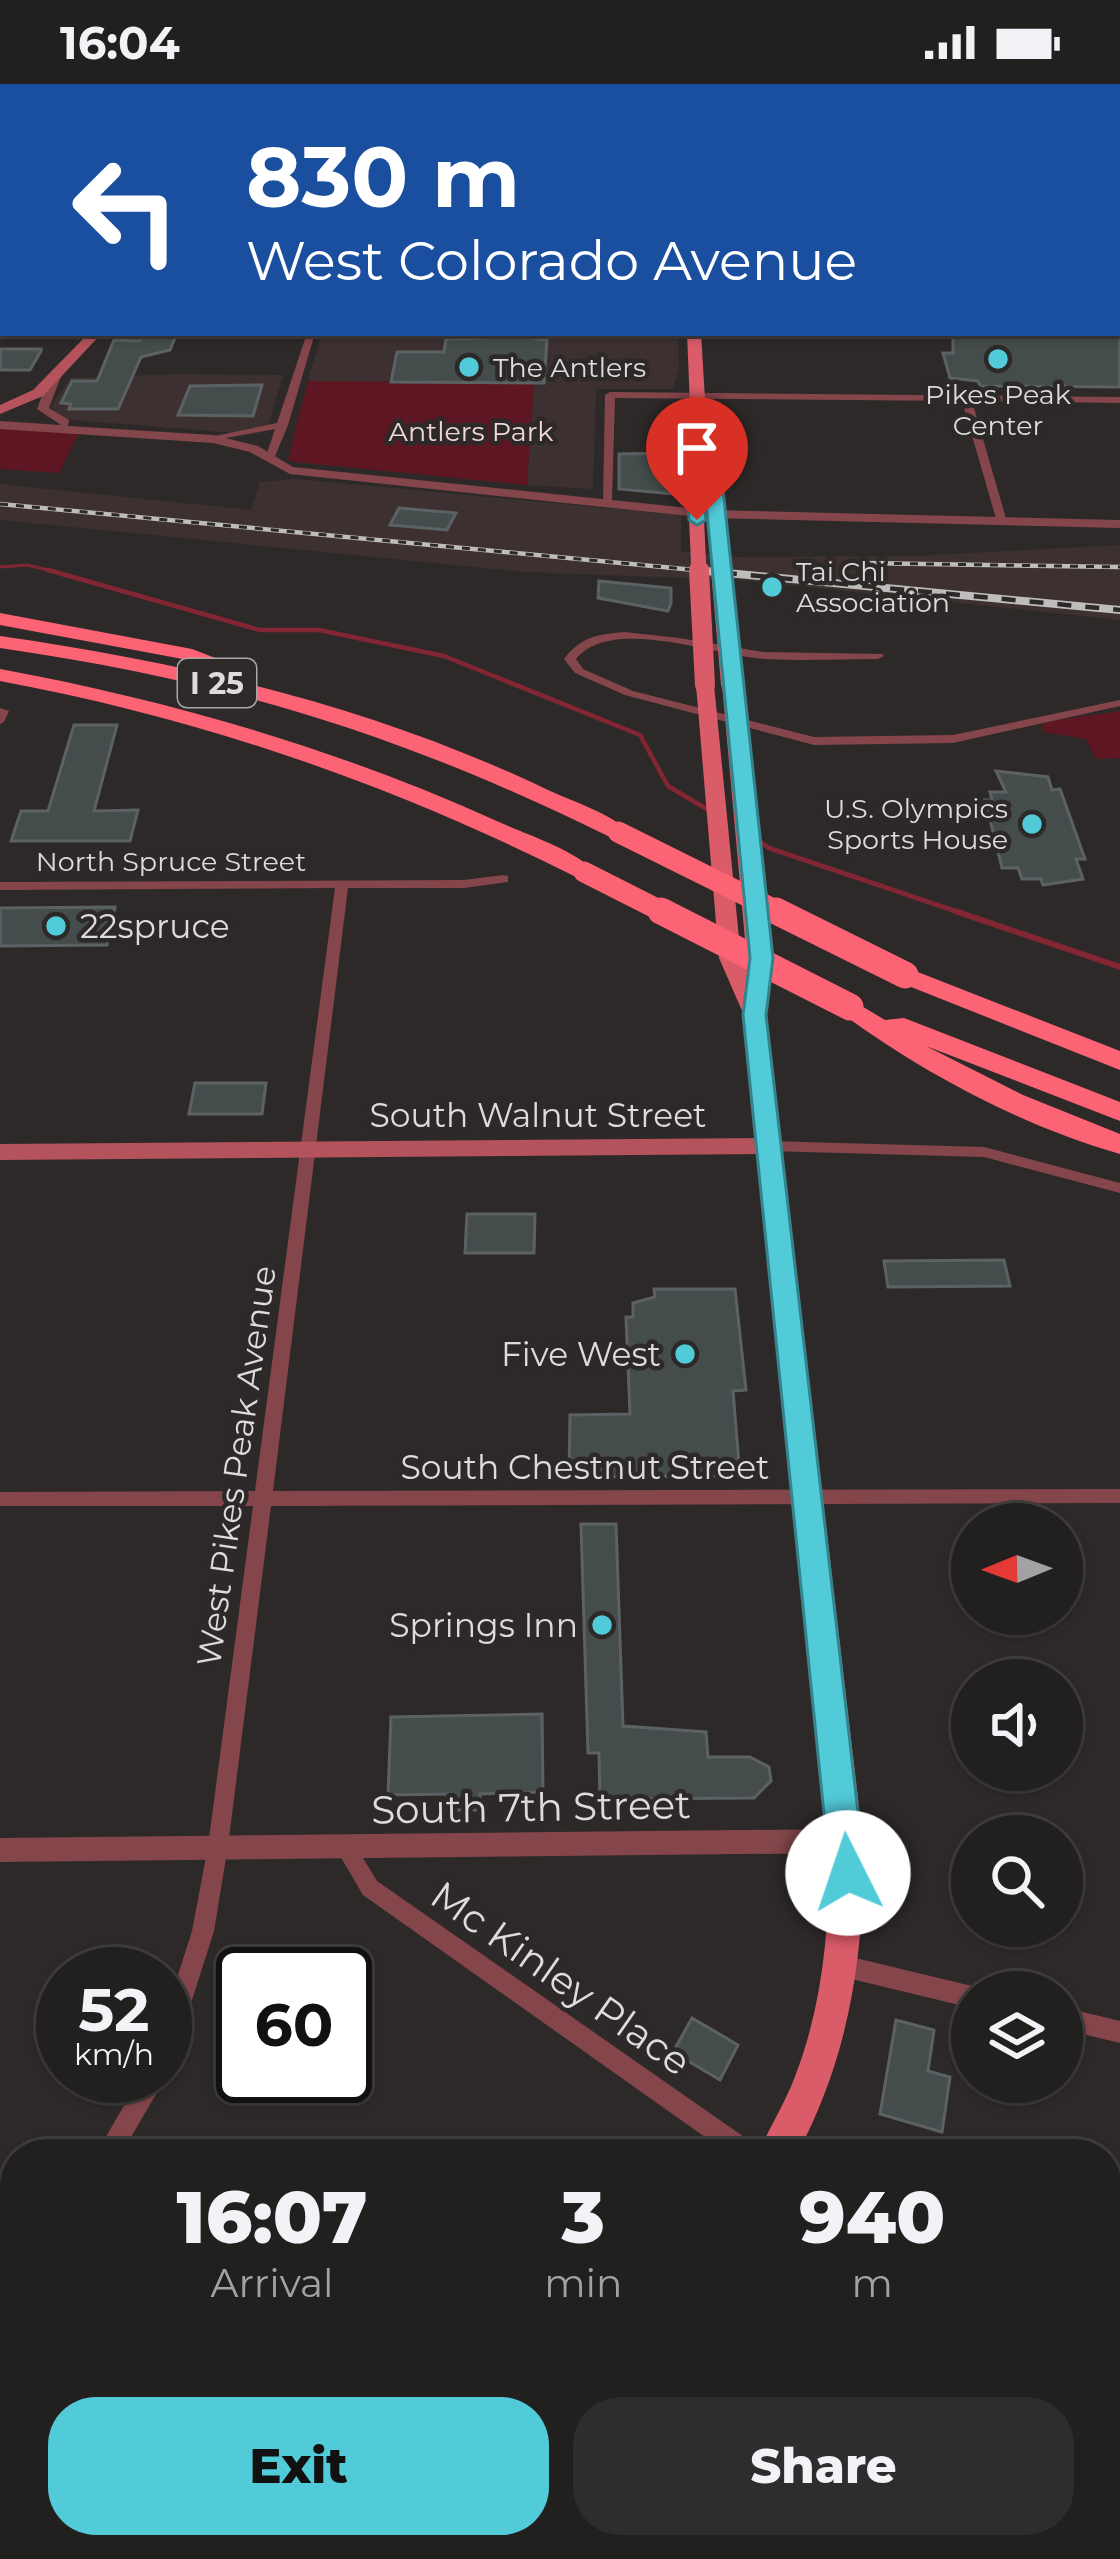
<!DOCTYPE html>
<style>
body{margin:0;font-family:Montserrat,sans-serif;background:#2e2c2c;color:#f1f3f6;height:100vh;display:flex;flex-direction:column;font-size:45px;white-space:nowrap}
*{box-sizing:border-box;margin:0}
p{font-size:39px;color:#a2a2a4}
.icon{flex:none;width:66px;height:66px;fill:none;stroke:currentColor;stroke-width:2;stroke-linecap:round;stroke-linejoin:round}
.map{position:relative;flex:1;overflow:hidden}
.drawer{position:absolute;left:0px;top:2055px;width:1122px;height:420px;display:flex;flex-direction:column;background:#221f1f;border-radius:48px 48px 0 0;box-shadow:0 3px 9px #0004,0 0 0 3px #3f3d3d}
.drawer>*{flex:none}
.banner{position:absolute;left:0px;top:0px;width:1122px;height:252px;box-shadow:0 3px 9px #0004,0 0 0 3px #3f3d3d;background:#1a4fa0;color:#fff;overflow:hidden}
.needle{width:78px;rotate:269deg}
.controls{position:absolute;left:951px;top:1419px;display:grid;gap:24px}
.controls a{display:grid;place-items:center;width:132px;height:132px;border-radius:50%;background:#221f1f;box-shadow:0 3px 9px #0004,0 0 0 3px #3f3d3d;font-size:60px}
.speed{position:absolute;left:36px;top:1863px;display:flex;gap:24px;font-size:60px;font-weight:700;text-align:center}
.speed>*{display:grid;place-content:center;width:156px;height:156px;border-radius:50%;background:#221f1f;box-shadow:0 3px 9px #0004,0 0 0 3px #3f3d3d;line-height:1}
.speed small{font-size:30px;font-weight:400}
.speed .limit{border:6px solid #111;border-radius:18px;background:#fff;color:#111}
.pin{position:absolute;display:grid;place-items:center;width:102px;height:102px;color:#fff;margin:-123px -51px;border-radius:50% 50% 50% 0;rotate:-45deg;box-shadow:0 0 12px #0007}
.pin .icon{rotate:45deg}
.me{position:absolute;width:132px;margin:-66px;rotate:356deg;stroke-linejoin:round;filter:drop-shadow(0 0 9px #0008)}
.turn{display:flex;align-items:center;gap:42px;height:252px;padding:0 48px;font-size:54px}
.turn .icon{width:156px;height:156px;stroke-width:2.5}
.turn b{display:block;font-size:84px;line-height:102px}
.eta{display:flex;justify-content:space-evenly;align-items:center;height:204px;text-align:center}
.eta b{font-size:72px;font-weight:800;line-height:84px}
.cta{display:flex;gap:24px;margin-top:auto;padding:24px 48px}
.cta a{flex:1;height:138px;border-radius:48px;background:#52cbd9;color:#111;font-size:48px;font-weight:800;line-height:138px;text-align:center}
.cta a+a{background:#2e2c2c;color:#f1f3f6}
.status{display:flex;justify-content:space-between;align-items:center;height:84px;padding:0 60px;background:#221f1f;direction:ltr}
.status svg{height:33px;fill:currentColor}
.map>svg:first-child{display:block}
</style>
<div class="status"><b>16:04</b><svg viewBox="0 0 49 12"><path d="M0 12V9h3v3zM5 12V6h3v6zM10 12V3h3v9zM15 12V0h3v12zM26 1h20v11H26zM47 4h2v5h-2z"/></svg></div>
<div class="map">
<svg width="1120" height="2475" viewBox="0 0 1120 2475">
<rect width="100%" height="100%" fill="#2e2929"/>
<!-- built -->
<path fill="#3c3030" d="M322,249H678L679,284L673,305H596L593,405L527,401L534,299L308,297Z
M177,290L283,291L268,341L250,350L72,336L58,332L51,322L70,294Z
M296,395L681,431V467L738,473L914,472L1120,461V536L742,496L525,488L0,436V400L251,426L260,398Z"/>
<!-- green -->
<path fill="#5e1722" d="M308,297L534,299L527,401L293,378L288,375Z
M0,343L80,347L59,389L0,385Z
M1120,627V674L1096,675L1086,655L1043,648L1042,641L1050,637Z"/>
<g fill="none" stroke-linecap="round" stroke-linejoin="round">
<!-- stream-far2 -->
<path stroke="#832634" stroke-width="3" d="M0,483L27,481L61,489"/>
<!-- stream-far1 -->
<path stroke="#832634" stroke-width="4.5" d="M48,486L260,546H319L444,572L640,651L668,702L710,727
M752,753L769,764L964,830"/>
<!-- stream -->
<path stroke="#832634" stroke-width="6" d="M955,827L1120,883"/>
</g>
<!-- building -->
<path fill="#454c4c" stroke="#5c6263" stroke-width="3" d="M1120,243V303L980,302L978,297L950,294L943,269H953V249H1119Z
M147,249H177L170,266L141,273L118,325H69L71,320L61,319L72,297H97L114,256L139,257Z
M490,249L547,256L544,299L391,298L397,268H444L446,255L489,254Z
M0,265H41V267L30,286H0Z
M262,301L253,332L178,331L190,302Z
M674,369L675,410L619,405V370Z
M399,424L456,429L447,446L390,441Z
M599,497L671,504V519L668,527L598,514Z
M74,641H117L94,727L138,726L130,757H11L21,727H48Z
M996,687L1048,693L1052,706L1060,705L1085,775H1076L1083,795L1043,801L1041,795H1022L1018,784H1002L985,716H992L990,708H1006Z
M115,823L107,861L0,862V824Z
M195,999H266L262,1030H189Z
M467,1130H535L534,1169H465Z
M1004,1176L1010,1202L888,1203L884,1177Z
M654,1205H735L746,1306L733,1307L740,1392L569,1393L570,1331L630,1330L626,1233H633V1219L655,1213Z
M581,1440H616L623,1642L706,1648L708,1673H750L769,1683L771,1697L754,1714L600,1715L599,1669H588Z
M542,1630L543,1708L480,1710V1726H446L447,1710L388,1711L391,1633Z
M692,1934L738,1961L720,1996L673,1968Z
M896,1936L934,1946L928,1987L950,1993L942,2048L880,2030Z"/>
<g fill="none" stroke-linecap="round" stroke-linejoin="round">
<!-- minor -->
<path fill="#84464b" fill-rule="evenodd" d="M871,0H877V3H871Z
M307,249H315L288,341L273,377L265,375L275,345L210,357V353L277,339Z
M610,308L1120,313V319L972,317L1007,438L1002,441L997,438L962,317L615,314L612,416L603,418L605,311Z
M624,548L679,554L763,568L882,570L884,572L878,575C840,575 803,577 765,575C715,572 612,531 576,575L583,585L633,607L814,653L953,651L1120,616V622L953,659L814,661L625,611L575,589L564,575C582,552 596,551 624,548Z
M0,624L9,627L4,638L0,640Z
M503,791L508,792V798L464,804H348L273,1407L1120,1405V1419L271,1422L228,1762L214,1847L176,1966L173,1974L165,1977V1932L192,1847L208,1762L253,1422H0V1408L255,1407L335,804L0,806V798L464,796Z
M768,1057L984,1063L1120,1099V1109L984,1073L768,1067L760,1062Z
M346,1755L353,1758L377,1797L757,2062L761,2070H729L363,1811L336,1765L339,1758Z
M843,1871L972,1902L981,1908H972V1924L843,1893L835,1890L832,1882L835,1874Z
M1062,1923L1120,1937V1959L1062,1945Z
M165,1991V1992L162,2000L121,2070H96L141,1992Z
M15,2179C15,2197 19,2213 0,2221C0,2203 0,2187 15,2179Z
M334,2460C353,2460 370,2455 378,2475C359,2475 342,2475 334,2460Z"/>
<!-- tertiary -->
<path fill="#84464b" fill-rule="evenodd" d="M459,0H467V3H459Z
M478,0H486V3H478Z
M1065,0H1073L1074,3H1066Z
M1084,0H1092L1094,3H1086Z
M1119,27H1120V33H1119Z
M1119,57L1120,58V65L1119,64Z
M1119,92H1120V100H1119Z
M1119,119H1120V125H1119Z
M56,287L62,290L49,324L69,336L68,342L213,351L258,362L293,383L708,426L1120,436V444L708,434L290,390L250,368L213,359L0,345V337L61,341L37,325L50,290Z
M846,1745L855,1748L859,1757L855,1766L846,1769L0,1778V1754Z"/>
<!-- secondary -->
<path fill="#b5535c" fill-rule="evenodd" d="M69,0H79L68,3Z
M266,0H276L265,3Z
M0,106H3L0,117Z
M1119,200H1120V208H1119Z
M0,202H3V210H0Z
M89,249H102L43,312L0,330V321L33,306Z
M768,1054L779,1062L768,1070L0,1076V1060Z
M637,2460H687L694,2475H644Z"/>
<!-- primary -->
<path fill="#da5c69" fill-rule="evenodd" d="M672,0H682L683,3H673Z
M0,39H3V45H0Z
M1119,40H1120V46H1119Z
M687,249H701L707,348L700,358L703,403L695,408L687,403L684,358L691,348Z
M731,594L740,600L772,874L766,931L863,1757C865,1868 850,1971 797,2070H758C769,2044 784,2021 794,1995C824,1919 830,1838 829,1757L743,929L719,874L696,601L705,595L714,601L741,874L748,889L722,600Z
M527,2460H572L566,2475H520Z"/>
<!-- motorway -->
<path fill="#fc6375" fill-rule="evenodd" d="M0,529L192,565L244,585L234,591L188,576L0,541Z
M0,552C189,579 375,623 548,706C574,718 610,729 629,748L618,755L610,753C403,651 229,597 0,564Z
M0,585C173,617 338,665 499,738C528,751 573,765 596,788L584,795L576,793C391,700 204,635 0,597Z
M905,883L1120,967V986L896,897V885Z
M850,915L885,936L904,934L1120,1018V1037L926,962L1023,1011L1120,1050V1070C1022,1042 923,989 841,929L837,923Z"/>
<!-- rail-far1 casing -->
<g stroke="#bfbcbc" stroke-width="4.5">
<path id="rail-far1" d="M0,420L726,489
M862,479L1120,483"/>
</g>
<!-- rail casing -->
<g stroke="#bfbcbc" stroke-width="8">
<path id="rail" d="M695,486L1120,526"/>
</g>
<!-- rail-far1 -->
<use href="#rail-far1" stroke="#2e2929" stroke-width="3" stroke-dasharray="8" stroke-linecap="butt"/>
<!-- rail -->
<use href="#rail" stroke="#2e2929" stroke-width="4.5" stroke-dasharray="14" stroke-linecap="butt"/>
<!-- primary-bridge-far1 -->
<path stroke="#da5c69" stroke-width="15" d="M695,403L699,489
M714,404L721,489"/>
<!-- primary-bridge -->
<path stroke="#da5c69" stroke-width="20" d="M699,486L705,601
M721,486L731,600"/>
<!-- motorway-bridge-far1 -->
<path stroke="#fc6375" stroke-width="21" d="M618,748L783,830
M584,788L667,830"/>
<!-- motorway-bridge -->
<path stroke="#fc6375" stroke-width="27" d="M661,827L850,923
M776,827L905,891"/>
</g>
<!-- route -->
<path fill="#52cbd9" stroke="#35848d" stroke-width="3" d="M699,344L718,358L773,874L766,931L865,1789L860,1801L848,1805L835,1801L830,1789L743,931L750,874L700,357L706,436L697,441L689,436L684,358Z"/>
<!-- markers -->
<g fill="#52cbd9" stroke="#2e2929" stroke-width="4.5">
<circle cx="998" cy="275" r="12"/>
<circle cx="469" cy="283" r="12"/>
<circle cx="772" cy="503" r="12"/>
<circle cx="1032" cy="740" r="12"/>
<circle cx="56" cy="842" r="12"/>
<circle cx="685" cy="1270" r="12"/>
<circle cx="602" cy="1541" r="12"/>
</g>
<g text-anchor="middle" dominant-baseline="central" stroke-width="9" stroke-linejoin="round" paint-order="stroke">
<!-- far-poi labels -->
<g font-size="27" fill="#dedbdb" stroke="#2e2929" text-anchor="start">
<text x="493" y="283">The Antlers</text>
<text x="998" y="310" text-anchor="middle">Pikes Peak<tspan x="998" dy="31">Center</tspan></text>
<text x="796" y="487">Tai Chi<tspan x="796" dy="31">Association</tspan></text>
<text x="1008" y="724" text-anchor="end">U.S. Olympics<tspan x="1008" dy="31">Sports House</tspan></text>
</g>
<!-- far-park labels -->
<g font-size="27" fill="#f3d7d7" stroke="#2e2929">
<text x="471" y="347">Antlers Park</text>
</g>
<!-- far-street labels -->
<g font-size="27" fill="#dedbdb" stroke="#2e2929">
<text x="171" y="777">North Spruce Street</text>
</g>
<!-- shield labels -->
<rect fill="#2e2929" stroke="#a9a6a6" stroke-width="3" x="178" y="575" width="78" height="48" rx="9"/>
<g font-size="30" font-weight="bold" fill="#dedbdb">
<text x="217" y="599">I 25</text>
</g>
<!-- poi labels -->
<g font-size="33" fill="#dedbdb" stroke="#2e2929" text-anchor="end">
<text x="80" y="842" text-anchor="start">22spruce</text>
<text x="661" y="1270">Five West</text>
<text x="578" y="1541">Springs Inn</text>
</g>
<!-- street labels -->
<g font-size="33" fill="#dedbdb" stroke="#2e2929">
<text x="538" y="1031">South Walnut Street</text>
<text transform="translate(236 1382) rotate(-82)">West Pikes Peak Avenue</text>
<text x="585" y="1383">South Chestnut Street</text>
</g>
<!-- near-street labels -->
<g font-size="39" fill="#dedbdb" stroke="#2e2929">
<text transform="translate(531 1723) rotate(-1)">South 7th Street</text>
<text transform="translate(561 1894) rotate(35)">Mc Kinley Place</text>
</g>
</g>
</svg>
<div class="controls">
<a><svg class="needle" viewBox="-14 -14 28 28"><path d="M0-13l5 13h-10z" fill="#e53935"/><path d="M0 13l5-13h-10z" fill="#a2a2a4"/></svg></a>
<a><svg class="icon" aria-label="sound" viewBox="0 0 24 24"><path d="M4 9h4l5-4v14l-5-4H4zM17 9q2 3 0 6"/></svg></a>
<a><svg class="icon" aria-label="search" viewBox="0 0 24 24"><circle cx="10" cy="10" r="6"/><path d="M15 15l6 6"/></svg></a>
<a><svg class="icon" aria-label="layers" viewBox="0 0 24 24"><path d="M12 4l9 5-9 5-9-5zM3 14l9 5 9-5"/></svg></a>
</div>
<div class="speed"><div>52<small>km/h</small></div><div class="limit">60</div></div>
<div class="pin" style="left:697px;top:436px;background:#d93025"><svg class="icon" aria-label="arrive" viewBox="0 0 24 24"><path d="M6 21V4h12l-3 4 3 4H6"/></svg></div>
<svg class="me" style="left:848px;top:1789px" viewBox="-20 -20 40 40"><circle r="19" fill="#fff"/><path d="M0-13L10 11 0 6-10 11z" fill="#52cbd9"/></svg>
<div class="banner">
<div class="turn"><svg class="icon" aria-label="left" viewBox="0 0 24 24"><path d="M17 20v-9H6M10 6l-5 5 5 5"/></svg><div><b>830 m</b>West Colorado Avenue</div></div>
</div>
<section class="drawer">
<div class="eta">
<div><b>16:07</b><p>Arrival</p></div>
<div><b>3</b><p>min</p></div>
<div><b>940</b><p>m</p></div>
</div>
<div class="cta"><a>Exit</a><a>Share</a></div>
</section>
</div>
